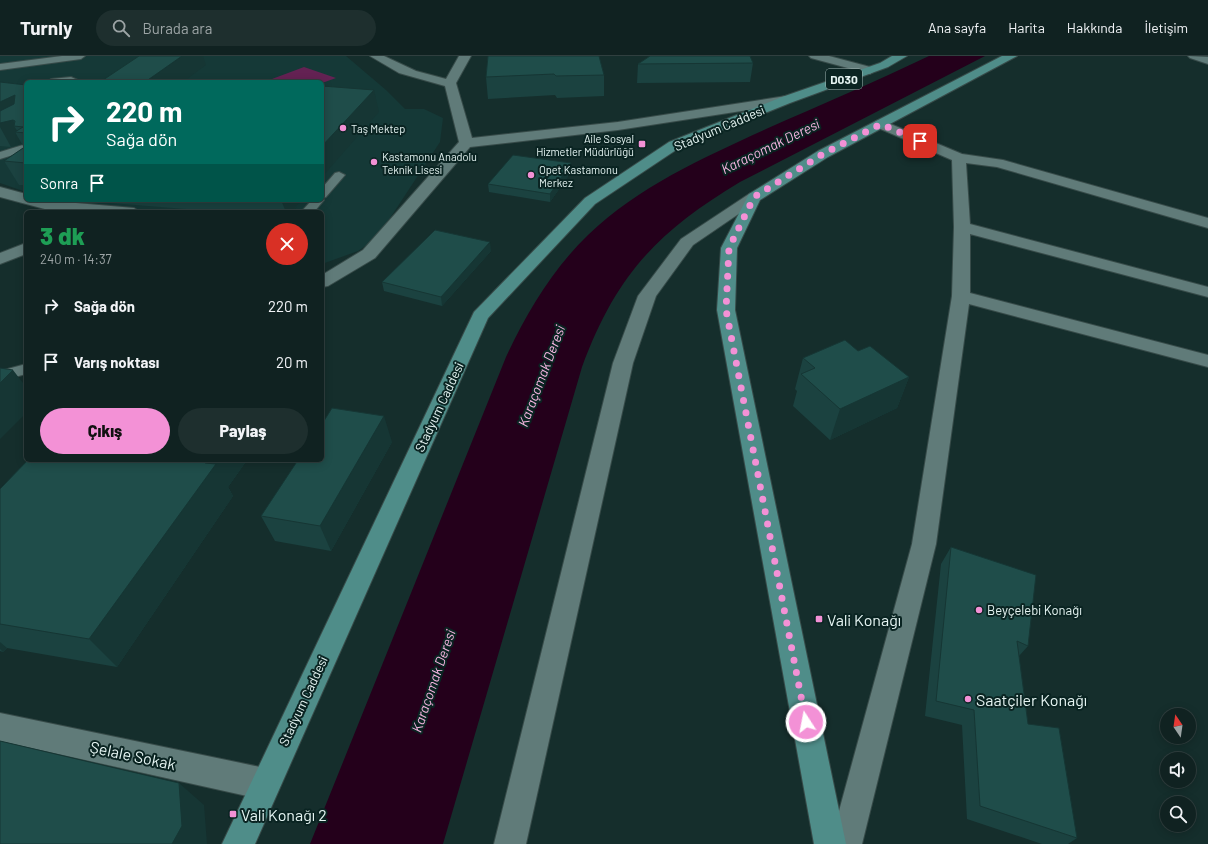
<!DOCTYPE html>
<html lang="tr">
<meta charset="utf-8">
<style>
body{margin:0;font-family:Barlow,sans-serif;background:#1e2f2e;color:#f1f3f6;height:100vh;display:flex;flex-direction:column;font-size:15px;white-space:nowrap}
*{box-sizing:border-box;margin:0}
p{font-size:13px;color:#9ca4a5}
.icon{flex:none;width:22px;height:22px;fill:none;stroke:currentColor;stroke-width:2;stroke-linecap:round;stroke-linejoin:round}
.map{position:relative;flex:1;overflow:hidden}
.sheet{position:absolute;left:24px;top:154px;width:300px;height:252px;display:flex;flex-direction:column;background:#102221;border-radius:6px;box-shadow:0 2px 10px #0003,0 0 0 1px #303f3f}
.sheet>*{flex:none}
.top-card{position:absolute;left:24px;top:24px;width:300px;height:122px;border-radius:6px;box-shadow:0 2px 10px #0003,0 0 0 1px #303f3f;background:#00695c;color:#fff;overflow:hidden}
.needle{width:26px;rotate:347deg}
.tools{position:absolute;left:1160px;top:652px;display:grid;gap:8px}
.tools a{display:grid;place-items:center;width:36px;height:36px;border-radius:50%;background:#102221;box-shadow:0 2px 10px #0003,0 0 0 1px #303f3f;font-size:20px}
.pin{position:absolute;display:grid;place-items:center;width:34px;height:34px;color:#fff;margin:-17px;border-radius:8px;box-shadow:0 2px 6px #0006}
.me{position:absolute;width:44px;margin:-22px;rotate:349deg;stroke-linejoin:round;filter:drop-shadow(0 0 3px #0008)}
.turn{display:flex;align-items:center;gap:14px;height:84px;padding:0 16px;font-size:18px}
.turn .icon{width:52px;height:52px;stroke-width:2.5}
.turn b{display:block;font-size:28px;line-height:34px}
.then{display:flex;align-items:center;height:38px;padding:0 16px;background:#0003;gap:8px;font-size:15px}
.round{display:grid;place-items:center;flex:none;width:42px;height:42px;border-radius:21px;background:#1e2f2e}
.overview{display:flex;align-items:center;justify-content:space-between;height:68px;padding:0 16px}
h1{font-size:24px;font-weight:800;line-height:30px;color:#1e9e55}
.primary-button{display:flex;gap:8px;margin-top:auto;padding:8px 16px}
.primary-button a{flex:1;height:46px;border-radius:24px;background:#f391d6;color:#111;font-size:16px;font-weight:800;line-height:46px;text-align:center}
.primary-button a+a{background:#1e2f2e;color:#f1f3f6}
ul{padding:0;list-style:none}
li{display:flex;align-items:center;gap:12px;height:56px;padding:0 16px}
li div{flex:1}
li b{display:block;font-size:15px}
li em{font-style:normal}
header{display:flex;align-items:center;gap:24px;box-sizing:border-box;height:56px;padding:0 20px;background:#102221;border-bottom:1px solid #303f3f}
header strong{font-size:19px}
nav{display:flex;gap:22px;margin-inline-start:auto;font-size:14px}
.search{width:280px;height:36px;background:#1e2f2e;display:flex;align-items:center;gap:10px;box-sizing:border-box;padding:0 14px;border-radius:22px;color:#9ca4a5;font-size:15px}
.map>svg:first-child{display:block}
</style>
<header>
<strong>Turnly</strong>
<div class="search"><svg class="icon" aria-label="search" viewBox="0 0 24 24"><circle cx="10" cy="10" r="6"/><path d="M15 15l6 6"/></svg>Burada ara</div>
<nav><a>Ana sayfa</a><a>Harita</a><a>Hakkında</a><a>İletişim</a></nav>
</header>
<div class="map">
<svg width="1208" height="788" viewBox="0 0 1208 788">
<rect width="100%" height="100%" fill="#152e2c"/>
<!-- built -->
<path fill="#153937" d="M0,0H346L386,34L405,53H424L443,62L440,86L377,182L358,195L322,208V156H87L51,144H322V26H26V136L0,127Z"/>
<!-- green -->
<path fill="#642253" d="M304,11L336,22L322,27V26H264Z"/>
<!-- water -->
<path fill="#24001b" d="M929,0H985L740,126C657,176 616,219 582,311L443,788H310L506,301C527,256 552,214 588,179C639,130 703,102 766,73C820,49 875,26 929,0Z"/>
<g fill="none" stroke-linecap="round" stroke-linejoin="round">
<!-- service casing -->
<g stroke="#374b49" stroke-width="2">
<path id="service" d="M62,0H85L81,3L0,14V8Z
M71,21L82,26H46L51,23Z
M26,88V95L0,103V96Z
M339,116L345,119L326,141L323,142L324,144L314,156H301L312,144H322V132L335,117Z
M41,144L134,152L140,156C123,156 49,158 40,146Z
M26,308V318L0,325V315Z"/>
</g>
<!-- minor casing -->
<g stroke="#374b49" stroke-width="2">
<path id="minor" d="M370,0H384L416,15L446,23L459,0H471L456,27L472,82L618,66L786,40L792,44L786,48L618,74L470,91L375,202L328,230L322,231V219L363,194L459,86L445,30L399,17Z
M809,0H829L874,12L876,14L870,18L811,2Z
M1188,0L1208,1V8L1190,2Z
M881,64L962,98L1003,104L1208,162V172L997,111L966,107L970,168L1208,231V241L970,178V237L1208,299V311L969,248L936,488L862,788H830L912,488L952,240L954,171L952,104L876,71L874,68L876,65Z
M0,131L26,138V144C41,144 65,142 75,156H56L0,141Z
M754,136L759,138L762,141L759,144L693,189L656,240L633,307L526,788H494L613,307L638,240L681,183L749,138Z
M26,187V198L0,208V197Z
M0,657L265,712L276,717L281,728L276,739L265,744L0,685Z"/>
</g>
<!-- primary casing -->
<g stroke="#374b49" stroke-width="2">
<path id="primary" d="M892,0H907L888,11L790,47L679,92L595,148L488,262L255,788H222L474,256L585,142L669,86L782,41L880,7Z
M1002,0H1017L828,101L760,144L737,192L735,254L846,788H814L717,254L721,192L749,138L818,95Z"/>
</g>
<!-- service -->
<use href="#service" fill="#607b79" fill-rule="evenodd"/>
<!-- minor -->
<use href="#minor" fill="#607b79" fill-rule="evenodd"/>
<!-- primary -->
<use href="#primary" fill="#4f8d89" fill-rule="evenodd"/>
</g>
<!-- wall -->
<path fill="#1b4240" d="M488,0L604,19V40L557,42L555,39L488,43L486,21Z
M753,7L750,26L637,27L638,8Z
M0,26L26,29V129H19L4,105L24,92L22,88L11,91L0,90Z
M571,107V116L550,146L489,136L488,128Z
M73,144H302L292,156H223Z
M491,195L442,250L384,235L382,226Z
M858,295L909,321L897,352L830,384L793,350L797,335L795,333L803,302Z
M392,386L331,495L275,485L261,460Z
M28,404H247L228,431L233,440L117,611L7,592L3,596L0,595V433Z
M951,491L1028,590L1019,600L1028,668L1077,782L1068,788H1042L967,763L962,669L925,660L941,508Z"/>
<!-- shaded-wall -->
<path fill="#163634" d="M182,0H203L206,9L183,26H145Z
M374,34L379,56L322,121V90Z
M15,39V65L13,64L16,70H14L18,76H15L22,88L11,91L0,71V46Z
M571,107V116L550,146V138Z
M281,144H302L292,156H286Z
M490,186L491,195L442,250L441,241Z
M13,314L26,331V357L0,383V327Z
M909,321L897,352L830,384L840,353Z
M384,360L392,386L331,495L320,470Z
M208,404H247L228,431L233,440L117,611L89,583Z
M0,586L7,592L3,596L0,593Z
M179,727L204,749L207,788H172Z"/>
<!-- building -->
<path fill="#1f4d4a" stroke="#163634" d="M139,0H182L145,26H100Z
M488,0H599L604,19L556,20L554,18L486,21Z
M650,0H750L753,7L638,8Z
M0,26L26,29V77L15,76L23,71L14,70L15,65L13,64L0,67V55L14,48L15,39L0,46Z
M322,30L374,34L322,90Z
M26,90V107L4,105Z
M513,99L571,107L550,138L488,128Z
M435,174L490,186L441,241L382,226Z
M845,284L858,295L870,290L909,321L840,353L801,318L815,312L803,302Z
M0,312L13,314L0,327Z
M332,352L384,360L320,470L261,460L298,404H322V368Z
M28,404H208L205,407L216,408L89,583L0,568V433Z
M951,491L1036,519L1028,590L1017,585L1028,668L1059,672L1077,782L980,750L974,654L936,645Z
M0,685L179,727L182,770L172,788H0Z"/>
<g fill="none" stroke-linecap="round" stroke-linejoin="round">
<!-- route -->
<path stroke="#f391d6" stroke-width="7" stroke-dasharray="0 12.6" d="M806,666L726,254L729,192L754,141L823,98L881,68L920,85"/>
</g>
<!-- markers -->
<g fill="#f391d6" stroke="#0a2422" stroke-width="1.5">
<circle cx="343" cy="72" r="4"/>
<rect x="638" y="84" width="8" height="8" rx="2"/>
<circle cx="374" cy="106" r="4"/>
<circle cx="531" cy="119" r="4"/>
<circle cx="979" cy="554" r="4"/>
<rect x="815" y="559" width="8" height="8" rx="2"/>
<circle cx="968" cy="643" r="4"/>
<rect x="229" y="754" width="8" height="8" rx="2"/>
</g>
<g text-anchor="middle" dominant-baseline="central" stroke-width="4" stroke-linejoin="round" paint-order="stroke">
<!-- far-poi labels -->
<g font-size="11" fill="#e5f4f2" stroke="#0a2422" text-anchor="start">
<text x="351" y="72">Taş Mektep</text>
<text x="634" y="82" text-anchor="end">Aile Sosyal<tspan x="634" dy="13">Hizmetler Müdürlüğü</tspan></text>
<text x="382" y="100">Kastamonu Anadolu<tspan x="382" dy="13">Teknik Lisesi</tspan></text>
<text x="539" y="113">Opet Kastamonu<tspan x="539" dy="13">Merkez</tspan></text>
</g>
<!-- shield labels -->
<rect fill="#0a2422" stroke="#a3b6b4" stroke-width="1" x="826" y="13" width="36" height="20" rx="3"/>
<g font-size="12" font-weight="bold" fill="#e5f4f2">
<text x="844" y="23">D030</text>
</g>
<!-- street labels -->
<g font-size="13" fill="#e5f4f2" stroke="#0a2422">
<text transform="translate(719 72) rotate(-23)">Stadyum Caddesi</text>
<text transform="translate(439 351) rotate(-65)">Stadyum Caddesi</text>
<text transform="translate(303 645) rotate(-65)">Stadyum Caddesi</text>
</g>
<!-- poi labels -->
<g font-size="13" fill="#e5f4f2" stroke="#0a2422" text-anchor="start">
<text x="987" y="554">Beyçelebi Konağı</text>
</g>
<!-- water labels -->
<g font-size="14" font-style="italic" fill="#f6b5e1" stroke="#0a2422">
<text transform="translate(770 90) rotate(-26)">Karaçomak Deresi</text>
<text transform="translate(541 320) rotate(-69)">Karaçomak Deresi</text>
<text transform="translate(433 625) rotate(-71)">Karaçomak Deresi</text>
</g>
<!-- near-poi labels -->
<g font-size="16" fill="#e5f4f2" stroke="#0a2422" text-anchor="start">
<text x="827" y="563">Vali Konağı</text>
<text x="976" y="643">Saatçiler Konağı</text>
<text x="241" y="758">Vali Konağı 2</text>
</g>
<!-- near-street labels -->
<g font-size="16" fill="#e5f4f2" stroke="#0a2422">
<text transform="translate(133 699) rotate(12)">Şelale Sokak</text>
</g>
</g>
</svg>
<div class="tools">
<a><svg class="needle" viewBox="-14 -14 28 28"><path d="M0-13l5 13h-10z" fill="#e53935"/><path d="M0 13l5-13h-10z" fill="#9ca4a5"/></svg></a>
<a><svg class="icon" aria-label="sound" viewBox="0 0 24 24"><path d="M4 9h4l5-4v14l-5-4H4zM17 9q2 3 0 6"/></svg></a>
<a><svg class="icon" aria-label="search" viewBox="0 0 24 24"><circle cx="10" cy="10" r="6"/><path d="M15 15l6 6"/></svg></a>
</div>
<div class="pin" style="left:920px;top:85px;background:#d93025"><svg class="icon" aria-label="arrive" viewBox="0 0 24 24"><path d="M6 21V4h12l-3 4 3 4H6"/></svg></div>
<svg class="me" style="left:806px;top:666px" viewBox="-20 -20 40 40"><circle r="17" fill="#f391d6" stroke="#fff" stroke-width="3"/><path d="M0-11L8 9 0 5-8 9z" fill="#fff"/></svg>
<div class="top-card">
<div class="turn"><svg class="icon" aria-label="right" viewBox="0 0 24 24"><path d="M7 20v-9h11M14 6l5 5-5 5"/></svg><div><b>220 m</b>Sağa dön</div></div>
<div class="then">Sonra<svg class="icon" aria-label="arrive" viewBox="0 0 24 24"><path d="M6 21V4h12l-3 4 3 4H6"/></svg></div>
</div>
<section class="sheet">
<div class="overview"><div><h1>3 dk</h1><p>240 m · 14:37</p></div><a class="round" style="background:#d93025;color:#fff"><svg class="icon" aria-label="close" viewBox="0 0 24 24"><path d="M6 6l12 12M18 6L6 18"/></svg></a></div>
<ul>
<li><svg class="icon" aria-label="right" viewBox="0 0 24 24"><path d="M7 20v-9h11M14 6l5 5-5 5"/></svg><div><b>Sağa dön</b></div><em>220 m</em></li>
<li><svg class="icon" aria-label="arrive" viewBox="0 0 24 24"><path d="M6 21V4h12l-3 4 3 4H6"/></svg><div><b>Varış noktası</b></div><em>20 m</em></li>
</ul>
<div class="primary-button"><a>Çıkış</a><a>Paylaş</a></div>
</section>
</div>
